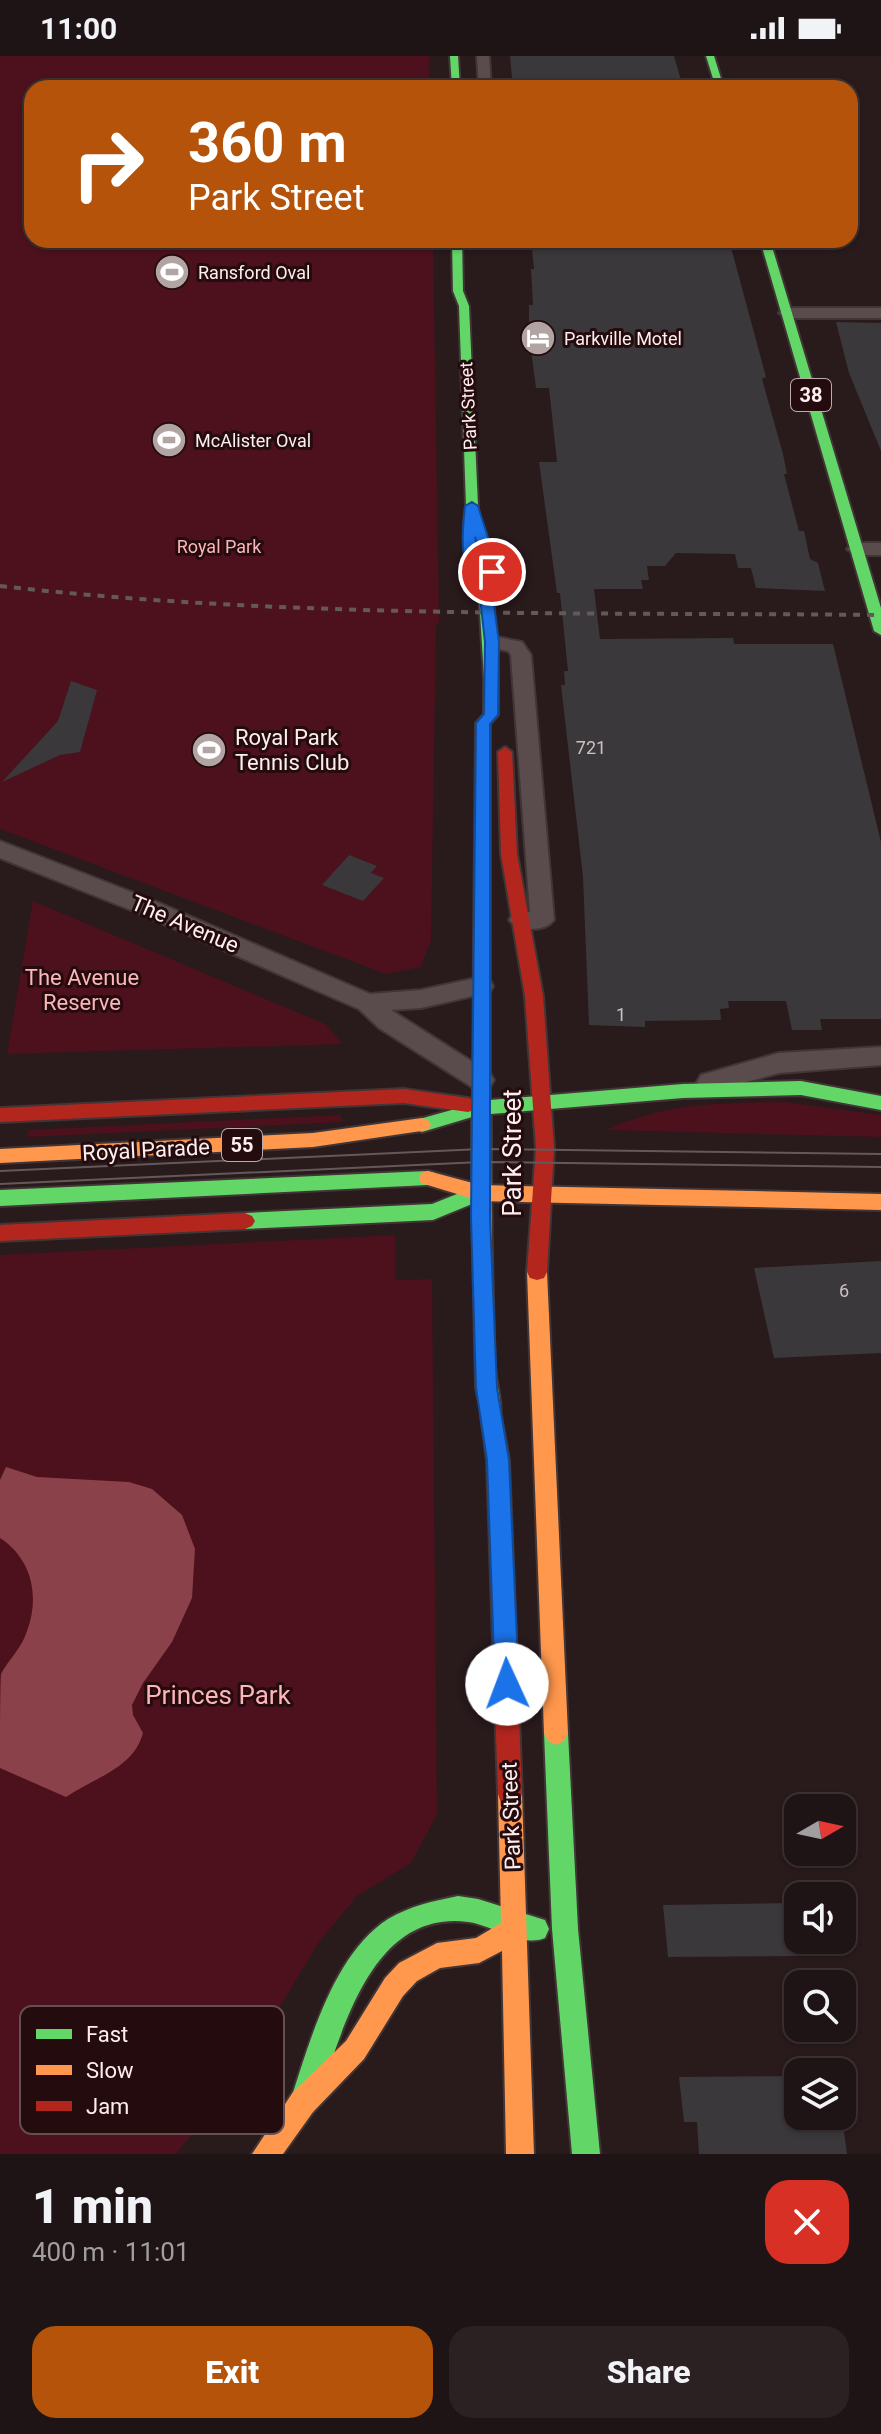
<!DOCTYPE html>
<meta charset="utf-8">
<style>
body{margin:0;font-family:Roboto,sans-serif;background:#2c2122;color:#f1f3f6;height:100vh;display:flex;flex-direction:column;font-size:30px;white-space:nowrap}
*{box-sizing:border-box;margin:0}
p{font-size:26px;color:#a19ea0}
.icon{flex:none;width:44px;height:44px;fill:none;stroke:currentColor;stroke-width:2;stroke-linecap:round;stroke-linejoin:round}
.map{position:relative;height:2098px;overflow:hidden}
.drawer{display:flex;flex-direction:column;background:#1f1415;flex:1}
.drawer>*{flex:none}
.hud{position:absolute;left:24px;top:24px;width:834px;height:168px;border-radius:24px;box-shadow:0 2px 6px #0004,0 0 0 2px #3c3334;background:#b45309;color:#fff;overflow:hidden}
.needle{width:52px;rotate:81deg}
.tools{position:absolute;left:784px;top:1738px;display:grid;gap:16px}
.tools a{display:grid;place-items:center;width:72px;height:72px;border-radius:16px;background:#1f1415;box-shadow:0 2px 6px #0004,0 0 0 2px #3c3334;font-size:40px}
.pin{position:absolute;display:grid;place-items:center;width:68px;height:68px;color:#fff;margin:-34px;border:4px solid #fff;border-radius:50%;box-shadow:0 2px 8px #0007}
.me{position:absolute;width:88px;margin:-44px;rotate:358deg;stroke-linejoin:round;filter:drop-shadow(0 0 6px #0008)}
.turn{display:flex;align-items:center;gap:28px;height:168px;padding:0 32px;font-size:36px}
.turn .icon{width:104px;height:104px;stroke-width:2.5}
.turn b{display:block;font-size:56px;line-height:68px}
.round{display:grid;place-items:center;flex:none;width:84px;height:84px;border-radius:24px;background:#2c2122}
.overview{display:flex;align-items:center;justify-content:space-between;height:136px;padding:0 32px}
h1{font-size:48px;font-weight:800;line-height:60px}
.cta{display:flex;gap:16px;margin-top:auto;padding:16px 32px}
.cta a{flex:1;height:92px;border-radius:24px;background:#b45309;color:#fff;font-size:32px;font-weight:800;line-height:92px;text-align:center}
.cta a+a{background:#2c2122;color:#f1f3f6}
.status{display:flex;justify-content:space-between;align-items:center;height:56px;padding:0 40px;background:#1f1415;direction:ltr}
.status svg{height:22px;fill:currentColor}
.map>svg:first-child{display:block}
</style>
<div class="status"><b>11:00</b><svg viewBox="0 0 49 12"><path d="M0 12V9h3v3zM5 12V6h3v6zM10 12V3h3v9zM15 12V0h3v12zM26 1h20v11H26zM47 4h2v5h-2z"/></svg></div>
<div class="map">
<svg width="881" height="2098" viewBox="0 0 881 2098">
<rect width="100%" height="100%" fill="#291a1c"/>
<!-- green -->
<path fill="#4c111c" d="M0,0H429L430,32H32V184H433L439,568H436L431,884L421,911L386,918L0,773Z
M33,845L325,968L343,988L7,998Z
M785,1046L881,1059V1081L606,1074C670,1046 716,1047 785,1046Z
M340,1059L344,1066L28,1081L27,1078L30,1074Z
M395,1179V1224L432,1223L437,1758L411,1807L357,1840L319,1886L234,2026L176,2098H0V1199Z"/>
<!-- water -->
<path fill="#8b4149" d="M6,1411L37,1421L129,1426L152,1433L182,1459L195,1493L192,1542L172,1586L143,1627L132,1649L133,1659L143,1677C134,1712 94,1722 66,1741L0,1712C0,1694 0,1629 1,1618C9,1603 22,1592 27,1575C40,1540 32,1503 0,1482V1424Z"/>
<!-- building -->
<path fill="#3a383a" d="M510,0H674L683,31L590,28V32H513Z
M531,184H729L766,321L762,323L783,398L787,418H784L799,475H804L810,503L818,507L825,535L756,532L751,512H738L735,498L676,497L665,510H647L649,524H641L643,533H594L600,583L733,582L734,588H833L881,786V963H820L822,974H792L786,945H728L729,952L720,953L721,964L645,965V971L589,969L583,821L561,629H565L564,615H568L560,537H557L539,406H557L549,332H536L532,302L529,263V249H533L531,213H534Z
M836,266L881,267V395L849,317Z
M71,625L97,634L80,696L60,699L2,726L58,665Z
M349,799L377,810L371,817L384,822L363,845L322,829Z
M881,1205V1297L774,1302L754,1212Z
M798,1847V1900L668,1901L663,1849Z
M798,2020V2060H842L847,2098H699L697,2066H684L679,2021Z"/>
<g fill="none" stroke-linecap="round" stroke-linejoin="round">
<!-- street casing -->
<g stroke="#413536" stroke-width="4">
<path id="street" d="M477,0H489L491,32H479Z
M881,252V262H787L779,257L787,252Z
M881,487V499H856L847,493L856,487Z
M492,580L522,586L531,599L554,864C545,876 518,876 509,864L513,858L530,856L511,599L508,595L485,590L482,586L485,582Z
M0,785L152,844L370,938L421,934L481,921L490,924L493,930L490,936L421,952L391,954L490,1017L494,1024L490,1031L481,1034L472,1031L379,972L359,953L136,856L0,802Z
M881,991V1009L779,1017L710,1036L701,1033L697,1026L701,1019L779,997Z"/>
</g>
<!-- fast casing -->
<g stroke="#413536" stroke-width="4">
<path id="fast" d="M450,0H458L460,32H452Z
M706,0H714L724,32H716Z
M452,184H462L463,235L469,250L478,450C475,473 473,506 492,522L498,622L491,626L484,622L478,524C460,511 463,470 466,450L459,250L453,235Z
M760,184H770L881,552V579L874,575Z
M482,878L490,884V1044L683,1028L801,1025L881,1040V1054L801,1039L683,1042L491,1058C491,1143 492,1227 495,1312C496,1328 505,1353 498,1367L491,1369L484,1367L476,1332L472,1148L433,1164L245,1173L238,1170L235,1165L238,1160L245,1157L432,1148L472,1132V1061L422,1076L416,1074L413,1069L416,1064L473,1048L474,884Z
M428,1115L435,1117L437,1122L435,1127L428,1129L0,1150V1134Z
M556,1665L564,1669L568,1677L578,1873L600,2098H572L552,1873L544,1677L548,1669Z
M458,1840L478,1843L545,1864L549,1873L545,1882C520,1892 493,1869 468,1866C366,1853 341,1987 313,2056L303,2059L293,2056L290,2046C309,1988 333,1898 388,1863C410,1850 433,1845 458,1840Z"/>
</g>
<!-- slow casing -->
<g stroke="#413536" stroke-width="4">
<path id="slow" d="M422,1062L428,1064L431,1069L428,1074L313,1091L0,1107V1093L313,1077Z
M428,1115L480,1129L881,1138V1154L480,1145L421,1127L419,1122L421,1117Z
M537,1208L544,1210L547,1216L568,1677L564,1685L556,1689L548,1685L544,1677L527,1216L530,1210Z
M510,1726L519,1729L522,1738L534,2098H506L502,1895L479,1907L440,1912L417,1925L403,1940L364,2003L313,2056L283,2098H252L293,2036L346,1985L385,1922L399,1907L437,1887L476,1882L501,1867L498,1738L501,1729Z"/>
</g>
<!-- jam casing -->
<g stroke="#413536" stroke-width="4">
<path id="jam" d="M491,618L498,622V659L490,668V884L482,890L474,884L476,667L484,658V622Z
M505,691L512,696L517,798L543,940L554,1092L547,1216L544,1222L537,1224L530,1222L527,1216L536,1092L525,940L501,798L498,696Z
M404,1033L468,1042L474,1044L477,1049L474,1054L468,1056L404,1047L0,1066V1052Z
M245,1157L252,1160L255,1165L252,1170L245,1173L0,1185V1169Z
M491,1351L498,1353L501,1360L509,1404L522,1738L519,1747L510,1750L501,1747L498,1738L487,1404L481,1360L484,1353Z"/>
</g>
<!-- street -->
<use href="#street" fill="#5a4c4d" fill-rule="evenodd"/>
<!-- fast -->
<use href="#fast" fill="#63d668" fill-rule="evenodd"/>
<!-- slow -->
<use href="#slow" fill="#ff974d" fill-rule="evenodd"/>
<!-- jam -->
<use href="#jam" fill="#b3261e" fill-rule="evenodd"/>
<!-- tram -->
<path stroke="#64595a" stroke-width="2" d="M0,1115L481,1093L881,1098
M0,1128L481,1106L881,1111"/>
<!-- rail -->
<path stroke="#64595a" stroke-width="4" stroke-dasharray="7 7" stroke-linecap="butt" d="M0,530C292,563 587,556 881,559"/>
</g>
<!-- route -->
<path fill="#1a73e8" stroke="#114b97" stroke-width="2" fill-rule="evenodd" d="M472,446L478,450L499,516L490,519L499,586L498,659L490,668V1161L497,1332L509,1404L519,1628L515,1636L507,1639L499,1636L495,1628L487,1404L476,1332L471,1161L476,667L484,658L485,586L478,524C457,510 463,471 465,450ZM475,481L486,516L487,518L485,517Z"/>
<!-- icons -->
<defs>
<g id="stadium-disc" transform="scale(1.8)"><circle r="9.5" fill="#b3a4a4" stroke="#240b0e"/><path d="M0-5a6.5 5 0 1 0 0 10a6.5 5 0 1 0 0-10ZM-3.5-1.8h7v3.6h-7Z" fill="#fff"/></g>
<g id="hotel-disc" transform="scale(1.8)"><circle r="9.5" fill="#b3a4a4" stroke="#240b0e"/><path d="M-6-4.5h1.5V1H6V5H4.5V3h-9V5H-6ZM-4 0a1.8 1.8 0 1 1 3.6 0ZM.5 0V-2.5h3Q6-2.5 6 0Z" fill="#fff"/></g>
</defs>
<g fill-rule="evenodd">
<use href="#stadium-disc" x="172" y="216"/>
<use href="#hotel-disc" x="538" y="282"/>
<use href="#stadium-disc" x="169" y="384"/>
<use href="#stadium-disc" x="209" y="694"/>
</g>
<g text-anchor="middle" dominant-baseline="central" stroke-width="6" stroke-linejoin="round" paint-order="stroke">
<!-- far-poi labels -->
<g font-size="18" fill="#feeeee" stroke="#240b0e" text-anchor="start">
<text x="198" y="216">Ransford Oval</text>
<text x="564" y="282">Parkville Motel</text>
<text x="195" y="384">McAlister Oval</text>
</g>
<!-- far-street labels -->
<g font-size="18" fill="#feeeee" stroke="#240b0e">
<text transform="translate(468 350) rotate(-93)">Park Street</text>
</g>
<!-- far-park labels -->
<g font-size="18" fill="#fcb5b9" stroke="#240b0e">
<text x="219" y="490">Royal Park</text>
</g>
<!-- number labels -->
<g font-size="18" fill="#cdc0c1">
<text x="591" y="691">721</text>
<text x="621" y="958">1</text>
<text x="844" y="1234">6</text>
</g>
<!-- shield labels -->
<g fill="#240b0e" stroke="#bdaaab" stroke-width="2">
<rect x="791" y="323" width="40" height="32" rx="6"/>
<rect x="222" y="1073" width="40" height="32" rx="6"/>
</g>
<g font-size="20" font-weight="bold" fill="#feeeee">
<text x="811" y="339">38</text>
<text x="242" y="1089">55</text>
</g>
<!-- poi labels -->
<g font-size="22" fill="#feeeee" stroke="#240b0e" text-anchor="start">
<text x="235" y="681">Royal Park<tspan x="235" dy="25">Tennis Club</tspan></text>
</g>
<!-- street labels -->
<g font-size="22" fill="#feeeee" stroke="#240b0e">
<text transform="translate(185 868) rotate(23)">The Avenue</text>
<text transform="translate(146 1094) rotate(-3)">Royal Parade</text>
<text transform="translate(511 1760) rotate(-92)">Park Street</text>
</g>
<!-- park labels -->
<g font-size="22" fill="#fcb5b9" stroke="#240b0e">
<text x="82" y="921">The Avenue<tspan x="82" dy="25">Reserve</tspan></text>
</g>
<!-- near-street labels -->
<g font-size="26" fill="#feeeee" stroke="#240b0e">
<text transform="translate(512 1097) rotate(-90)">Park Street</text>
</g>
<!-- near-park labels -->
<g font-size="26" fill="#fcb5b9" stroke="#240b0e">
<text x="218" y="1639">Princes Park</text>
</g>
</g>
<!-- legend -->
<rect x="20" y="1950" width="264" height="128" rx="12" fill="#240b0e" stroke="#654f51" stroke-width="2"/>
<rect x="36" y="1973" width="36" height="10" fill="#63d668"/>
<rect x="36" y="2009" width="36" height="10" fill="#ff974d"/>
<rect x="36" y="2045" width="36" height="10" fill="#b3261e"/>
<g font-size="22" fill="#feeeee">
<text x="86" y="1986">Fast</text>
<text x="86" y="2022">Slow</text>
<text x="86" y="2058">Jam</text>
</g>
</svg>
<div class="tools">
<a><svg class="needle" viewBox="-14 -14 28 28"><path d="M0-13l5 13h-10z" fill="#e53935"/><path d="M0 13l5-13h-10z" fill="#a19ea0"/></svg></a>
<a><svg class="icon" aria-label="sound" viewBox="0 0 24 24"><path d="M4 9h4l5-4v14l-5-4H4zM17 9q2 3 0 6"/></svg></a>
<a><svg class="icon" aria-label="search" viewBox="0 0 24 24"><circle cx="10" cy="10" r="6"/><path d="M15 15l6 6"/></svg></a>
<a><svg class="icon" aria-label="layers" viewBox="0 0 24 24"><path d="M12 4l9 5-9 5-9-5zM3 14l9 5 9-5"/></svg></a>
</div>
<div class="pin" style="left:492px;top:516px;background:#d93025"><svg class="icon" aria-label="arrive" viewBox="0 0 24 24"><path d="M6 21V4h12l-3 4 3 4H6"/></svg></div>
<svg class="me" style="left:507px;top:1628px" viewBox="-20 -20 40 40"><circle r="19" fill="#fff"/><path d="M0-13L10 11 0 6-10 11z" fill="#1a73e8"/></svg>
<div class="hud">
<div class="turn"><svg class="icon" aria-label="right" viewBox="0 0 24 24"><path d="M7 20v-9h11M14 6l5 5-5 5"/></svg><div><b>360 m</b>Park Street</div></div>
</div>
</div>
<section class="drawer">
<div class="overview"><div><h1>1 min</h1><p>400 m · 11:01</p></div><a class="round" style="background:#d93025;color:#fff"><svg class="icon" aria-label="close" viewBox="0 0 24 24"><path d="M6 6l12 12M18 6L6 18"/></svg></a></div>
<div class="cta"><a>Exit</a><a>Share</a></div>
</section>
